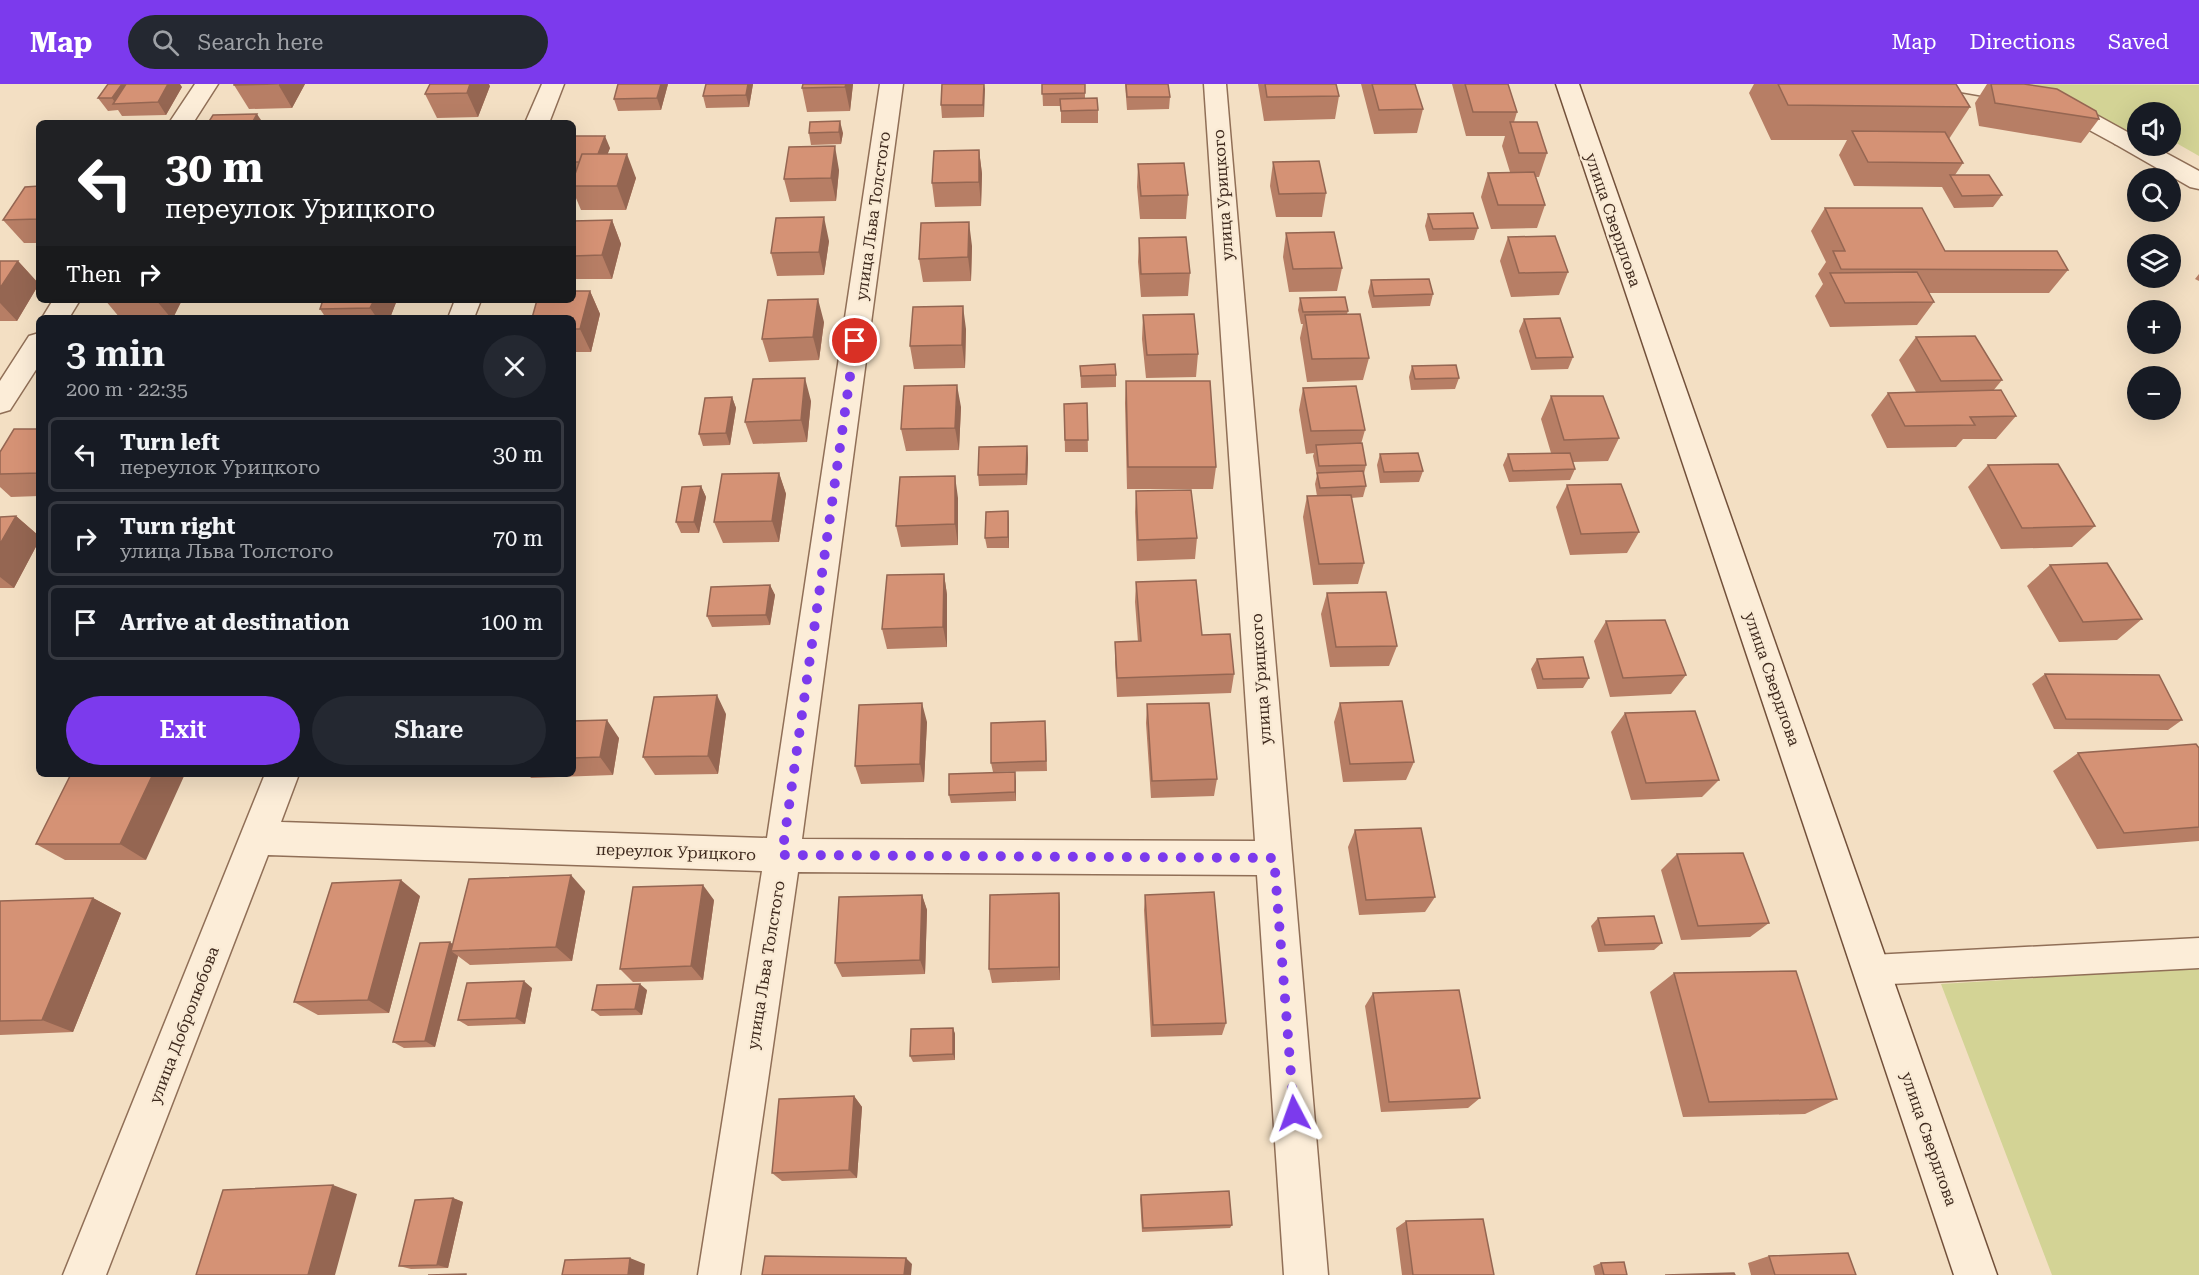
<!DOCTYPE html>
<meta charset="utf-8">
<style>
body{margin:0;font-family:"Roboto Serif",serif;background:#242831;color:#f1f3f6;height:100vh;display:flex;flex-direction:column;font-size:22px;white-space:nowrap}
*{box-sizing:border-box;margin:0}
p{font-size:20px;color:#9ea1a6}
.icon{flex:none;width:33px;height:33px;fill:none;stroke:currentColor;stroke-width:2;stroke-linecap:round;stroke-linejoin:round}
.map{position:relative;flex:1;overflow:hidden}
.details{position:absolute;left:36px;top:231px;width:540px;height:462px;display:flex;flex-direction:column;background:#171b24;border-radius:9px;box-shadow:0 6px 24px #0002}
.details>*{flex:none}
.hud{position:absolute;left:36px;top:36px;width:540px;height:183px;border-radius:9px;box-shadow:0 6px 24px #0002;background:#202124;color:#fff;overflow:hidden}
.tools{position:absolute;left:2127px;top:18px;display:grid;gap:12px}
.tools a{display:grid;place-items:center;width:54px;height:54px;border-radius:50%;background:#171b24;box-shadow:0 6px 24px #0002;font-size:30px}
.pin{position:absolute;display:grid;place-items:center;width:51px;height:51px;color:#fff;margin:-26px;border:3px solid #fff;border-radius:50%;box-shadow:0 2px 6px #0007}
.me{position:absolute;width:66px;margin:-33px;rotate:356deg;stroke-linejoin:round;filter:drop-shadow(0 0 4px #0008)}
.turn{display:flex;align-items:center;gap:21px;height:126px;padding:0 30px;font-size:27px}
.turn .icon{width:78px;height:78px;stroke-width:2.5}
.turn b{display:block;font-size:42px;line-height:51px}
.then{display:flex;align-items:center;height:57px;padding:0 30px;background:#0003;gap:12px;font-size:22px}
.round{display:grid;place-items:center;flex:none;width:63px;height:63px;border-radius:32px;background:#242831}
.overview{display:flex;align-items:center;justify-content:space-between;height:102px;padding:0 30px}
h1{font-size:36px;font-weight:600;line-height:45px}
.action{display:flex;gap:12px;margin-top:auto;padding:12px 30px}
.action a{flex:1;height:69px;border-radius:36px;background:#7c3aed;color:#fff;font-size:24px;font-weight:600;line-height:69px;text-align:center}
.action a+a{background:#242831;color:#f1f3f6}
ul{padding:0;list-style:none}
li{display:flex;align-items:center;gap:18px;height:75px;margin:0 12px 9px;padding:0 18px;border:3px solid #363941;border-radius:9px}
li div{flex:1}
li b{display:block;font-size:22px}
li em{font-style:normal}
header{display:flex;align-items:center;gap:36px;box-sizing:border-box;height:84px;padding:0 30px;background:#7c3aed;color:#fff}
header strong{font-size:28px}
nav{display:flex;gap:33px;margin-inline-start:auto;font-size:21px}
.search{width:420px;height:54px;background:#242831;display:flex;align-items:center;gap:15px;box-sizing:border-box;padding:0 21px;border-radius:33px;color:#9ea1a6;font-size:22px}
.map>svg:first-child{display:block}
</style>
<header>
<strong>Map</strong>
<div class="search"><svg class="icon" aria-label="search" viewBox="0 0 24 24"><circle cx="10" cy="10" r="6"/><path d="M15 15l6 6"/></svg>Search here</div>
<nav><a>Map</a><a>Directions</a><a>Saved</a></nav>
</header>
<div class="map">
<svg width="2199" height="1191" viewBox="0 0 2199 1191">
<rect width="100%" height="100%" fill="#f3dfc3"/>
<!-- green -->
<path fill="#d3d395" d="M1974,0L2199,1V72L2171,56L2170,28H2138L2137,47L2127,53Z
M2195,884L2199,886V1191H2052L1941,900Z"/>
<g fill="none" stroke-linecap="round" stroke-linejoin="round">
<!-- service casing -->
<g stroke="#906f57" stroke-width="3">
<path id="service" d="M2199,854V884L1872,901L1861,897L1857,886L1861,875L1872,871Z"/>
</g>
<!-- pedestrian casing -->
<g stroke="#906f57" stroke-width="3">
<path id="pedestrian" d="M1943,0H1995L2062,12L2131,50L2135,55L2131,60L2123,62L2115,60L2047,23L1955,7L1947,5Z"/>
</g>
<!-- minor casing -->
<g stroke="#906f57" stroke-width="3">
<path id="minor" d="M195,0H218L193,39H169Z
M542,0H564L549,39H525Z
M880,0H903L802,755L1255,757L1204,0H1226L1328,1191H1284L1257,791L798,788L740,1191H698L762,787L268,771L106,1191H63L265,690H299L281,738L767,754Z
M2123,48L2138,53V62H2153L2199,87V105L2190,103L2115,60L2111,55L2115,50Z
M53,216H80L69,234H42Z
M455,216H481L474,234H448Z
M39,249V281L10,326L0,329V297L29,252Z"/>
</g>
<!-- secondary casing -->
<g stroke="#72503a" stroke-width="3">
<path id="secondary" d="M1556,0H1579L1997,1191H1954Z"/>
</g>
<!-- service -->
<use href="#service" fill="#fcedd8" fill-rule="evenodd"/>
<!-- pedestrian -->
<use href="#pedestrian" fill="#fcedd8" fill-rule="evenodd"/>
<!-- minor -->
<use href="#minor" fill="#fcedd8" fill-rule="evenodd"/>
<!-- secondary -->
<use href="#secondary" fill="#fcedd8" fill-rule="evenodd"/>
</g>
<!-- wall -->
<path fill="#b77e65" d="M305,0L292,24L249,25L234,1Z
M618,0H668L661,26L618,27L614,15Z
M706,0H753L749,23L706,24L703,12Z
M853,0L850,27L807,28L802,4Z
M942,0H984V33L942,34L941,21Z
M1042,0H1085V14L1098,26V39H1061V22H1043Z
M1125,0H1168L1170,13L1169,25L1127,26Z
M1258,0H1336L1339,12L1335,35L1264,37Z
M1361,0H1415L1423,25L1417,49L1374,50Z
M1452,0H1508L1517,28L1514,38L1547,69L1539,93H1535L1545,121L1537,144L1491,145L1481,113L1488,89L1510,88L1502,62L1505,52H1466Z
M1754,0H1956L1970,23L1949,55L1963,79L1955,91L2002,111L1993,123L1954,124L1942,103L1854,102L1839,71L1847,56H1771L1749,9Z
M1987,0H2024L2099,35L2081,59L1979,42L1975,19Z
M490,2L478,33L437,34L425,10Z
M182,3L166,31L122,32L118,26L108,27L98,14Z
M810,38L843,49L841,60L811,61L809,49Z
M573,57L610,64L607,70L636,94L626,126H581L573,107V96L575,90H573Z
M979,66L982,90L981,122L935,123L932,99Z
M1273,78L1326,109L1322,133H1276L1270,102Z
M1138,80L1188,111L1186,135H1140L1137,103Z
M839,86L836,117L790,118L784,95Z
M39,102V159H24L3,136Z
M1825,124L1945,167L2068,186L2049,209H1929L1934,218L1917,241L1830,243L1815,212L1823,200L1818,190L1826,178L1811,147Z
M1428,130L1478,144L1474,156L1429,157L1425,142Z
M612,136L621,160L612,195H573V137Z
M1286,149L1342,184L1337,207L1289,208L1283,173Z
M1508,153L1568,188L1559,211L1511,213L1500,177Z
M1139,154L1190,189L1188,212L1141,213L1138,178Z
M829,157L824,191L777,192L771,169Z
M972,162L971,197L923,198L919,175Z
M0,177H18L39,200L17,237H0Z
M2199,190V197L2195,195Z
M1371,196L1433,210L1430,222L1372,224L1368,208Z
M590,207L600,230L591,268H573V234Z
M1300,214L1348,227L1347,230L1369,274L1363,296L1307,298L1300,254L1303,240H1301L1298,226Z
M105,216H182L173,234H120Z
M323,216H397L390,234H326L320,225Z
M1143,231L1198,270L1196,293L1146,294L1142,255Z
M1524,235L1573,273L1568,285L1531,286L1519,247Z
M824,238L819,276L769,278L762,255Z
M966,245L965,284L914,285L910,262Z
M1916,253L2002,296L1993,307L2016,332L1996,355H1963L1956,363L1887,364L1871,331L1888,309L1916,308L1899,276Z
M1080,282L1116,291V303L1081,304Z
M1412,282L1459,294L1455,305L1411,306L1409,293Z
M1126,297L1216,383L1213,405H1127L1125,319Z
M1303,304L1365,346L1361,360L1366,381L1364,390L1366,402L1363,413L1351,414L1364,479L1358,500L1313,501L1303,433L1307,412H1317L1315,400L1317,391L1313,372L1314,369L1306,370L1299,326Z
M1551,312L1619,354L1608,377L1573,378L1575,385L1570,396L1509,398L1503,381L1508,370L1551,369L1541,335Z
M732,313L736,324L730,361L703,362L699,350Z
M811,317L807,358L753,360L745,338Z
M1087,319L1088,368H1065L1064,320Z
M961,323L959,366L906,367L901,345Z
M39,345V412L11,413L0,403V368Z
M1027,362L1028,374L1027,401L979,402L978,391Z
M1380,370L1423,387L1419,398L1380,399L1377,381Z
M1988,381L2095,442L2072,463L2001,465L1968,403Z
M779,389L786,410L779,458L723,459L714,438Z
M1567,401L1639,448L1627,469L1570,471L1556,423Z
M701,402L706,413L699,449H681L676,438Z
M1136,407L1197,454L1195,475L1137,477L1135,428Z
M958,414V461L901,463L896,442Z
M1008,427L1009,438V464H987L985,454Z
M16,432L39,452V457L14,504H0V433Z
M2050,481L2142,535L2117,556L2059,558L2027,502Z
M944,490L947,511V563L887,565L882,545Z
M1136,498L1202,551L1234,590L1231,609L1117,613L1115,578V558H1138L1135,518Z
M770,501L775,511L770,541L712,543L707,532Z
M1327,509L1397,562L1389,582L1330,583L1321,530Z
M1606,537L1686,591L1671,610L1610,613L1594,557Z
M1537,575L1589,594L1583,604L1537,605L1531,585Z
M2045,590L2182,636L2168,646L2054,645L2032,600Z
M1340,619L1414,678L1406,696L1343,698L1334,638Z
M1147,620L1217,695L1214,712L1151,714L1146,639Z
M1625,629L1719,696L1702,713L1631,716L1611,648Z
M726,630L718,690L655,691L643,673Z
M573,637L619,654L613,691L531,694L528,690H573Z
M927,638L924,698L861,700L855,682Z
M1046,647L1047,687L993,688L991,679Z
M2199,664V757L2097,765L2053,687L2078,669Z
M71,690L146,776H65L36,760Z
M1016,697V717L951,719L949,711Z
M1355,746L1435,813L1425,828L1359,831L1348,763Z
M1677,770L1769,839L1750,853L1681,856L1661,786Z
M585,807L572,877L470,881L458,872L435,963L404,964L393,958L453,860Z
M1059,809L1060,824V896L992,899L989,885Z
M922,811L927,826L925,890L842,893L835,879Z
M1145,811L1226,939L1222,951L1151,953L1144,826Z
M420,812L389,929L318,931L294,918Z
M93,814L121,829L73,948L0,951V817Z
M714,816L703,896L633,898L620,885Z
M1598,834L1662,859L1654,866L1598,868L1591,842Z
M1674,889L1837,1015L1805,1030L1683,1033L1650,908Z
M532,904L525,940L468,942L458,936Z
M647,906L642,931L600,932L592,926Z
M1373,909L1480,1014L1468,1024L1381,1028L1365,922Z
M953,944L955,950V976L913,978L910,972Z
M854,1012L862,1023L857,1094L782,1097L772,1089Z
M1141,1111L1232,1141L1230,1144L1142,1148L1140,1115Z
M453,1114L463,1118L448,1184L411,1185L399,1182Z
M1406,1137L1494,1191H1402L1396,1144Z
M1769,1172L1856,1191H1751L1748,1179Z
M1601,1179L1627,1191H1595L1593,1182Z"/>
<!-- shaded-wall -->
<path fill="#956652" d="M122,0H126L116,20L112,14Z
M168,0H180L182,3L166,31L158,18Z
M278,0H305L292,24Z
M470,0H489L490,2L478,33L467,9Z
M661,0H668L661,26L657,14Z
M748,0H753L749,23L746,11Z
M846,0H853L850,27L845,3Z
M984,0L985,5L984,33L983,21Z
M257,30L263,39H252Z
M840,37L843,49L841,60L839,48Z
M605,52L610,64L600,90L595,78Z
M835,62L839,86L836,117L831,94Z
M979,66L982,90L981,122L979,98Z
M627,70L636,94L626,126L617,102Z
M824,133L829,157L824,191L819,168Z
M612,136L621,160L612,195L602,171Z
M969,138L972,162L971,197L968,173Z
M18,177L39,200L17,237L0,219V204Z
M590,207L600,230L591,268L580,245Z
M818,215L824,238L819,276L813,253Z
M156,216H182L173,234H171Z
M374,216H397L390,234H377L370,224Z
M963,222L966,245L965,284L962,261Z
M805,294L811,317L807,358L801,336Z
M957,301L961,323L959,366L955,344Z
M732,313L736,324L730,361L726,349Z
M1027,362L1028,374L1027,401L1026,390Z
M779,389L786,410L779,458L772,437Z
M955,392L958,414V461L955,440Z
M701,402L706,413L699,449L694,438Z
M1008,427L1009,438V464L1008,453Z
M16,432L39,452V457L14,504L0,493V460Z
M944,490L947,511V563L943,543Z
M770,501L775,511L770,541L766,531Z
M717,611L726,630L718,690L708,672Z
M922,619L927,638L924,698L920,680Z
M607,636L619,654L613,691L600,673Z
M1015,688L1016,697V717L1015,708Z
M153,690H185L146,776L120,760Z
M571,791L585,807L572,877L556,863Z
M401,796L420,812L389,929L368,916Z
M703,801L714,816L703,896L691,882Z
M1059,809L1060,824V896L1059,883Z
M922,811L927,826L925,890L920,876Z
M93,814L121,829L73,948L42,936Z
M450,858L459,865L451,867L458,872L435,963L425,957Z
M524,897L532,904L525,940L516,934Z
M640,900L647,906L642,931L635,925Z
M953,944L955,950V976L953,970Z
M854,1012L862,1023L857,1094L849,1086Z
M333,1101L357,1110L335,1191H308Z
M453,1114L463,1118L448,1184L437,1181Z
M630,1174L645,1180L644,1191H628Z
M906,1174L912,1180L911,1191H904Z"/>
<!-- building -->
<path fill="#d59275" stroke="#956652" stroke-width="1.5" d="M108,0H122L112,14H98Z
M126,0H168L158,18L113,20Z
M234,0H278L234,1Z
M430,0H470L467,9L425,10Z
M618,0H661L657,14L614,15Z
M706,0H748L746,11L703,12Z
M803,0H846L845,3L802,4Z
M942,0H984L983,21H941Z
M1042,0H1085V9L1042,10Z
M1126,0H1168L1170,13H1127Z
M1265,0H1336L1339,12L1267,13Z
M1372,0H1415L1423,25L1379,26Z
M1465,0H1508L1517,28H1473Z
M1778,0H1956L1970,23L1788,21Z
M1991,0H2024L2057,5L2096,27L2099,35L1995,19Z
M1097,14L1098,26L1061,27L1060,15Z
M257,30L252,39H208L213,31Z
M840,37L839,48L809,49L810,38Z
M1510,38H1537L1547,69H1519Z
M1852,47L1945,48L1963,79L1868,78Z
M575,52H605L598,70H582L579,78H573V57Z
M835,62L831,94L784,95L789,63Z
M979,66V98L932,99L934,67Z
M582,70H627L617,102H573V96Z
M1319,77L1326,109L1279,110L1273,78Z
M1184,79L1188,111L1141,112L1138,80Z
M1534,88L1545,121H1498L1488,89Z
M1950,91H1989L2002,111L1962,112Z
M39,102V135L3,136L25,103Z
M1825,124H1922L1945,167H2057L2068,186L1841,185L1833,167H1845Z
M1473,129L1478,144L1433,145L1428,130Z
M824,133L819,168L771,169L776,134Z
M612,136L602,171L573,172V137Z
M969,138L968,173L919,175L921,139Z
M1334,148L1342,184L1293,185L1286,149Z
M1555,152L1568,188L1519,189L1508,153Z
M1186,153L1190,189L1141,190L1139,154Z
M0,177H18L0,204Z
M1917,188L1934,218L1845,219L1830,189Z
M1429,195L1433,210L1374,212L1371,196Z
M573,207H590L580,245H573V234H532L537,216H573Z
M1345,213L1348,227L1303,228L1300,214Z
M818,215L813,253L762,255L768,216Z
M323,216H374L370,224L320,225Z
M963,222L962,261L910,262L913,223Z
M1194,230L1198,270L1147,271L1143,231Z
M1360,230L1369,274L1312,275L1305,231Z
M1560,234L1573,273L1536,274L1524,235Z
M1975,252L2002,296L1941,297L1916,253Z
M1115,280L1116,291L1081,292L1080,282Z
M1456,281L1459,294L1415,295L1412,282Z
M805,294L801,336L745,338L753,295Z
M1126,297H1210L1216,383H1128Z
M957,301L955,344L901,345L904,302Z
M1356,302L1365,346L1311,347L1303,304Z
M2001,306L2016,332L1970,333L1975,341L1905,342L1888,309Z
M1551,312H1603L1619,354L1564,356Z
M732,313L726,349L699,350L705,314Z
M1087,319L1088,356H1065L1064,320Z
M14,345H39V389L0,390V368Z
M1362,359L1366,381L1319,382L1316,361Z
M1027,362L1026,390L978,391L979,363Z
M1418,369L1423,387L1384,388L1380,370Z
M1570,369L1575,385L1513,387L1508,370Z
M2058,380L2095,442L2022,444L1988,381Z
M1363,387L1366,402L1320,404L1317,389Z
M779,389L772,437L714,438L722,390Z
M955,392V440L896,442L900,393Z
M1621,400L1639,448L1581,450L1567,401Z
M701,402L694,438H676L682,403Z
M1191,406L1197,454L1138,456L1136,407Z
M1351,411L1364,479L1319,480L1307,412Z
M1008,427V453L985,454L986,428Z
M16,432L0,460V433Z
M2107,479L2142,535L2083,538L2050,481Z
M944,490L943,543L882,545L887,491Z
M1196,496L1202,551L1230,550L1234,590L1117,594L1115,558L1141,557L1136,498Z
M770,501L766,531L707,532L711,503Z
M1386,508L1397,562L1336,563L1327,509Z
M1665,536L1686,591L1623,594L1606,537Z
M1583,573L1589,594L1543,595L1537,575Z
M2045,590L2159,591L2182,636L2066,635Z
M717,611L708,672L643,673L654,613Z
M1402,617L1414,678L1350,680L1340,619Z
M922,619L920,680L855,682L859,621Z
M1209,619L1217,695L1152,697L1147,620Z
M1695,627L1719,696L1646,699L1625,629Z
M607,636L600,673L573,674V637Z
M1045,637L1046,677L991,679V639Z
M2196,660L2199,664V743L2124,749L2078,669Z
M1015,688V708L949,711V690Z
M71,690H153L120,760H36Z
M1421,744L1435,813L1366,816L1355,746Z
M1743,769L1769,839L1698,842L1677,770Z
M571,791L556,863L451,867L469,795Z
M401,796L368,916L294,918L332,799Z
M703,801L691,882L620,885L633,803Z
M1214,808L1226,939L1153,941L1145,811Z
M1059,809V883L989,885L990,811Z
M922,811L920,876L835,879L839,813Z
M93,814L42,936L0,937V817Z
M1654,832L1662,859L1605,861L1598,834Z
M450,858L425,957L393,958L420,859Z
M1796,887L1837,1015L1709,1018L1674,889Z
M524,897L516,934L458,936L467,899Z
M640,900L635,925L592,926L597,901Z
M1459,906L1480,1014L1389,1018L1373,909Z
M953,944V970L910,972L911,945Z
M854,1012L849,1086L772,1089L779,1015Z
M333,1101L308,1191H196L223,1106Z
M1229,1107L1232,1141L1143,1144L1141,1111Z
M453,1114L437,1181L399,1182L415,1116Z
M1483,1135L1494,1191H1413L1406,1137Z
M1848,1169L1856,1191H1775L1769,1172Z
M765,1172L906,1174L904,1191H762Z
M630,1174L628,1191H562L565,1176Z
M1624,1178L1627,1191H1604L1601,1179Z
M1734,1189L1735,1191H1665Z
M466,1190V1191H428Z"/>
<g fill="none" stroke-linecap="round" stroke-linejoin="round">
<!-- route -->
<path stroke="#7c3aed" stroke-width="10" stroke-dasharray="0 18" d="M855,257L782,771L1274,774L1294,1029"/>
</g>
<g text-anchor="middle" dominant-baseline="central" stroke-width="4.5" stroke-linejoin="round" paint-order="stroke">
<!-- street labels -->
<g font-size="16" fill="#3e291d" stroke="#f9ead4">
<text transform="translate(1223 111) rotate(-94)">улица Урицкого</text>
<text transform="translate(873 132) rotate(-82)">улица Льва Толстого</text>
<text transform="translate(1613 136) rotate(71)">улица Свердлова</text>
<text transform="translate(1261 595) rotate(-94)">улица Урицкого</text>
<text transform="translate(1772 595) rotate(71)">улица Свердлова</text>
<text transform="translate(676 768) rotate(2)">переулок Урицкого</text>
<text transform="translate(766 881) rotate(-81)">улица Льва Толстого</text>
<text transform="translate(184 941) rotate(-69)">улица Добролюбова</text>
<text transform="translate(1929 1055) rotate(71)">улица Свердлова</text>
</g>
</g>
</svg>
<div class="tools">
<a><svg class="icon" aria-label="sound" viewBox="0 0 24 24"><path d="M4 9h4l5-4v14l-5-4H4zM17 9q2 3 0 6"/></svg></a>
<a><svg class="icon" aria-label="search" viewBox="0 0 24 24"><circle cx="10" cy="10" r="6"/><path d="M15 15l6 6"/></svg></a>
<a><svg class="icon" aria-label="layers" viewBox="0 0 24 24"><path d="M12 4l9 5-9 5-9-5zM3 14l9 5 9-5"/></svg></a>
<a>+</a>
<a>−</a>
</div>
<div class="pin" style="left:855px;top:257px;background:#d93025"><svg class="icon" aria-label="arrive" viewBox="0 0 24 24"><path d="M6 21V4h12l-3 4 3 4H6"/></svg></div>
<svg class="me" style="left:1294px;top:1029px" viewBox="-20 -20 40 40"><path d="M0-17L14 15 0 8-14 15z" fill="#7c3aed" stroke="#fff" stroke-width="4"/></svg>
<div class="hud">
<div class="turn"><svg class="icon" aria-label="left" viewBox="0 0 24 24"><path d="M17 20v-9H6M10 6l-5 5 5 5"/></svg><div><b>30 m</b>переулок Урицкого</div></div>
<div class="then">Then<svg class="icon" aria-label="right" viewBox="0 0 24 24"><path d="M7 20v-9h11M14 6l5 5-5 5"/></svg></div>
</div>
<section class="details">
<div class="overview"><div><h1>3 min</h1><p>200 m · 22:35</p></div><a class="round"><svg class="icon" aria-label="close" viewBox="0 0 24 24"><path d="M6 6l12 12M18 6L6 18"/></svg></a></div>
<ul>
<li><svg class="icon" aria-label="left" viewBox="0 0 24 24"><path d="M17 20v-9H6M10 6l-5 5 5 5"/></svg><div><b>Turn left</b><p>переулок Урицкого</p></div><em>30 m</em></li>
<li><svg class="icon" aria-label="right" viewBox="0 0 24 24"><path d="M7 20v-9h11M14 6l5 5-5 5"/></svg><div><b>Turn right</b><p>улица Льва Толстого</p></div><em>70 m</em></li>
<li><svg class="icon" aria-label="arrive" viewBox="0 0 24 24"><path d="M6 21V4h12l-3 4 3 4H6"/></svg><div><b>Arrive at destination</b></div><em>100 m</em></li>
</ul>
<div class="action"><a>Exit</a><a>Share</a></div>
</section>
</div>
